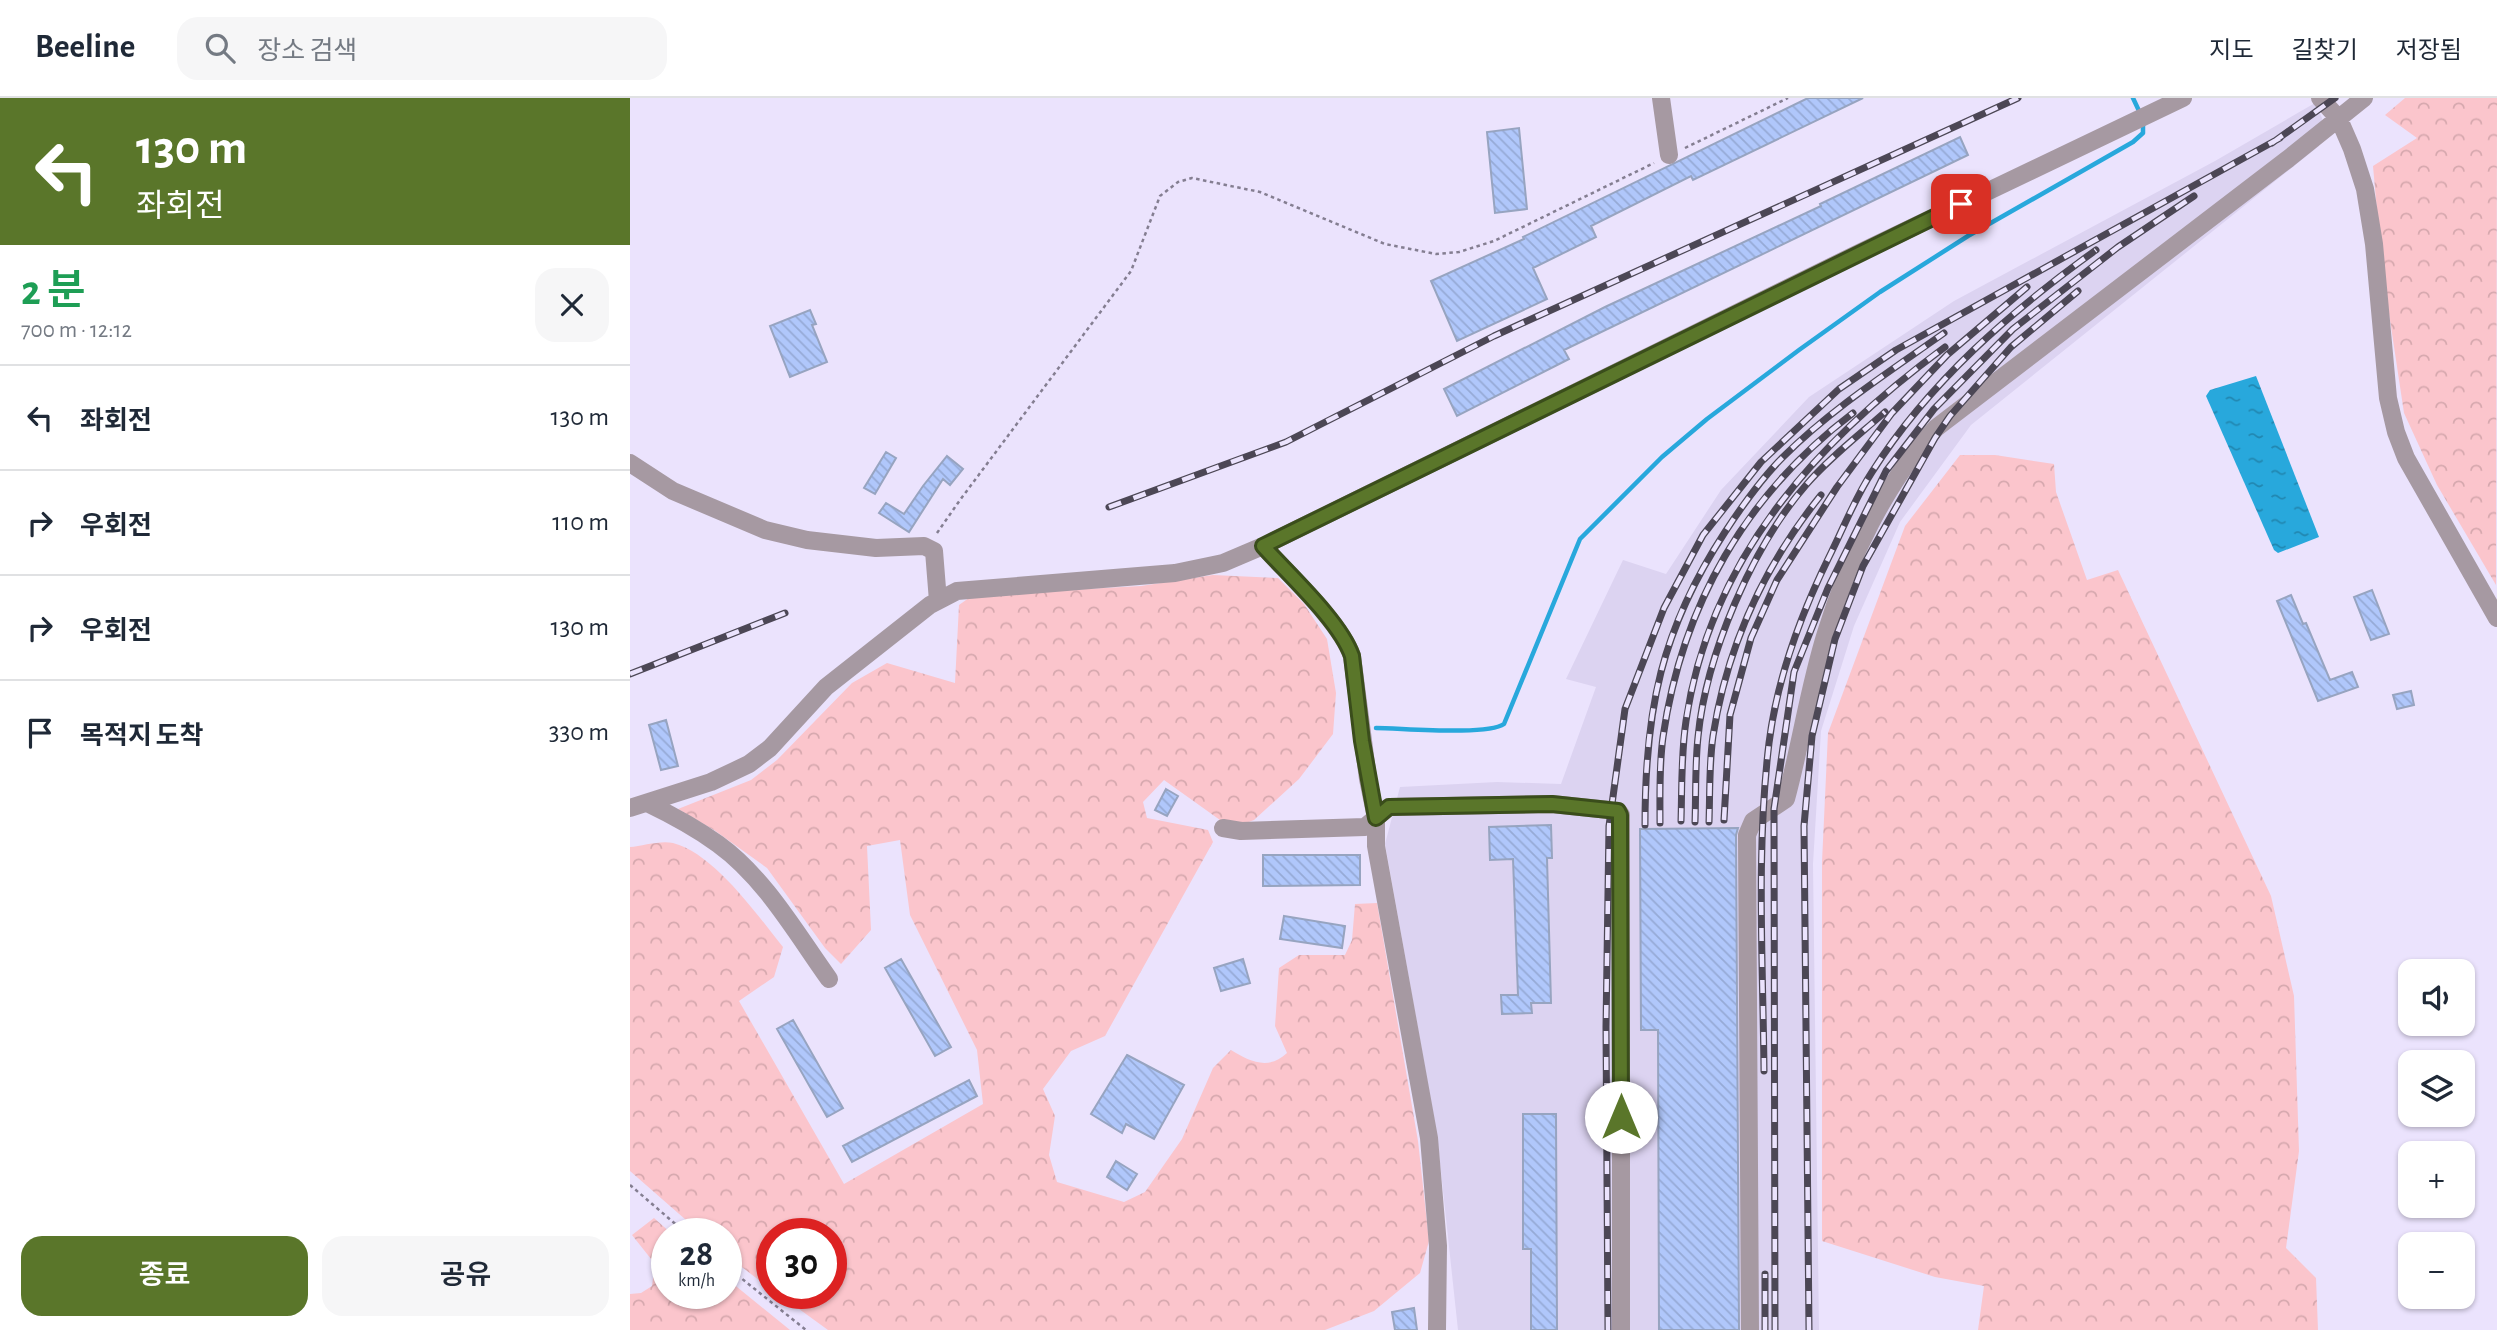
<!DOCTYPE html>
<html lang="ko">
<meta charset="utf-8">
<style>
body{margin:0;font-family:"Alegreya Sans","Noto Sans KR",sans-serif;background:#f6f6f7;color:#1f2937;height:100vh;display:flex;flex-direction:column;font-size:26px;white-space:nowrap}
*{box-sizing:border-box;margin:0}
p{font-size:23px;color:#747a83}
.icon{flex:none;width:38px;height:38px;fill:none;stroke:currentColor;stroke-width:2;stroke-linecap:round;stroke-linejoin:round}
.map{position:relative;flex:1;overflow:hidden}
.panel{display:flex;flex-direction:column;background:#fff;width:630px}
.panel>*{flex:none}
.top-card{background:#5a762a;color:#fff;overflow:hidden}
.buttons{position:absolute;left:1768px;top:861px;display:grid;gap:14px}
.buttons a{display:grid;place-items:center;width:77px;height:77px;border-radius:14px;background:#fff;box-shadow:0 2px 5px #0004;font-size:35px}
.speed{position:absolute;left:21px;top:1120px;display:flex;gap:14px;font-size:35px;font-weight:700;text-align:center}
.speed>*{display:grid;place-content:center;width:91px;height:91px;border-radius:50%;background:#fff;box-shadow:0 2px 5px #0004;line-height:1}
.speed small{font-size:18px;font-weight:400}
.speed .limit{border:10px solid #d22;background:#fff;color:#111}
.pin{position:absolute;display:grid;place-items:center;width:60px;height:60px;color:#fff;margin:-30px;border-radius:14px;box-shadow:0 4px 10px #0006}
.me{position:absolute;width:77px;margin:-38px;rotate:0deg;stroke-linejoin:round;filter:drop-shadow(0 0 5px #0008)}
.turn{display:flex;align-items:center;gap:24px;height:147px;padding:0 21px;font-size:32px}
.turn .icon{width:91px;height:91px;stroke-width:2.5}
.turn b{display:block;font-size:49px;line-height:60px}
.round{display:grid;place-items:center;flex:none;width:74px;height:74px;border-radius:21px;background:#f6f6f7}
.head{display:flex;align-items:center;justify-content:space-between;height:119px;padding:0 21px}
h1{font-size:42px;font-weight:600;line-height:52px;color:#1e9e55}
.primary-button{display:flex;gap:14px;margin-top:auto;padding:14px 21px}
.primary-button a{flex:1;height:80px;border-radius:21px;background:#5a762a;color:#fff;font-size:28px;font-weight:600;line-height:80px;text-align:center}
.primary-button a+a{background:#f6f6f7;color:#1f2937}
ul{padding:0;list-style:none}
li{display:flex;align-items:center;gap:21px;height:105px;padding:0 21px;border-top:2px solid #e0e1e3}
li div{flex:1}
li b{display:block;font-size:26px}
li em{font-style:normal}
header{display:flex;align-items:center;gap:42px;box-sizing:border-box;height:98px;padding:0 35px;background:#fff;border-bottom:2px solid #e0e1e3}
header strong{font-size:33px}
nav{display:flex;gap:38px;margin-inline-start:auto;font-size:24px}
.search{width:490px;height:63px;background:#f6f6f7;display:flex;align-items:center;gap:18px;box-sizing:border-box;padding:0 24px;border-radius:21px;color:#747a83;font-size:26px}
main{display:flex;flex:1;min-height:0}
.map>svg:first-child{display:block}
</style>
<header>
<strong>Beeline</strong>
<div class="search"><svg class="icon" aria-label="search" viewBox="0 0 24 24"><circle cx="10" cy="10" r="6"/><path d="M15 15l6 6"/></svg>장소 검색</div>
<nav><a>지도</a><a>길찾기</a><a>저장됨</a></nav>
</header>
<main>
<section class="panel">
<div class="top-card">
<div class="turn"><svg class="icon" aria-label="left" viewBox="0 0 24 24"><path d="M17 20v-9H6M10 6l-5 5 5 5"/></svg><div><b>130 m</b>좌회전</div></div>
</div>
<div class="head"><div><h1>2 분</h1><p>700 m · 12:12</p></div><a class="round"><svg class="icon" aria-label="close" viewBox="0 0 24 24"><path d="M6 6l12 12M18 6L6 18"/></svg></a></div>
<ul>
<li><svg class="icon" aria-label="left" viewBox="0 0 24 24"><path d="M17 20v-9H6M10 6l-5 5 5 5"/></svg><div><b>좌회전</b></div><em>130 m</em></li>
<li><svg class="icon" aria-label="right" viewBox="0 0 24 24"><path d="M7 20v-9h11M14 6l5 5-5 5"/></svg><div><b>우회전</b></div><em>110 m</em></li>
<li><svg class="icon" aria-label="right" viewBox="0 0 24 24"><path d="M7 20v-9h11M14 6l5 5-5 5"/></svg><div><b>우회전</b></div><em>130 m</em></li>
<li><svg class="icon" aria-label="arrive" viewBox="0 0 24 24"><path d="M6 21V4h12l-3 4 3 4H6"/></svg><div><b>목적지 도착</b></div><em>330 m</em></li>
</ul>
<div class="primary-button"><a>종료</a><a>공유</a></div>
</section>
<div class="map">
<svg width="1867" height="1232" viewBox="0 0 1867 1232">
<defs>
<pattern id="forest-crowns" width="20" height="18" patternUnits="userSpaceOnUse" patternTransform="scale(1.75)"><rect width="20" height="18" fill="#fbc5cc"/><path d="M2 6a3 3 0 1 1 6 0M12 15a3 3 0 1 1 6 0" fill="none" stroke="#d6a8ae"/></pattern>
<pattern id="water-ripples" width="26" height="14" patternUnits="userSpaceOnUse" patternTransform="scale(1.75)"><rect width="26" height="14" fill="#28a8dc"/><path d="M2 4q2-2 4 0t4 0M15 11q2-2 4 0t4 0" fill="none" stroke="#2187b1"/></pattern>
<pattern id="building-back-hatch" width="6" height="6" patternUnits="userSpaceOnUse" patternTransform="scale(1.75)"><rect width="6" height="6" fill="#b0c7fb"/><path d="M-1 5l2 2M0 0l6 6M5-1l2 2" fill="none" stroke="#96aad6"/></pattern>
</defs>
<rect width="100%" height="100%" fill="#ebe3fd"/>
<!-- built -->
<path fill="#dcd3f1" d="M1685,5L1692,20L1689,48L1341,327L1270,424L1224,528L1191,633L1183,766L1189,1232H828L807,1037L755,746L770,689L867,684L931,686L966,589L936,581L993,462L1036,476L1091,392L1179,299L1324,203L1585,63Z"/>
<!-- forest -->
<path fill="url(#forest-crowns)" d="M1775,0H1867L1866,487L1807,387L1774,315L1752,169L1743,68L1787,40L1755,17Z
M1330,357H1365L1424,366L1426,394L1457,482L1488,472L1641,798L1664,898L1669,1053L1656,1150L1686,1180L1688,1232H1348L1354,1188L1305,1179L1192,1143V764L1198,635L1275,428Z
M583,477L648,480L674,506L697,541L706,595L703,636L669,681L624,722L611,727L590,722L534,682L513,704L517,720L578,732L583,744L475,938L441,953L413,991L425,1018L419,1057L427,1084L494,1104L515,1094L552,1041L583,970L601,952C619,963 638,973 657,955L645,928L649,870L669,857H715L722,842L725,806L747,805L788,1043L799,1143L790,1175L744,1213L695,1232H198L147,1195H201V1136H142V1192L96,1157V1136H72L0,1073V749C12,748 31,742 43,745C85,756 127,817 153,849L144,879L109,903L214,1086L353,1006L347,952L280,817L270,742L237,748L241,832L211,866L195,850L137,770L84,732L48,711L121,682L147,662L222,585L257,565L325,585L329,507L343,497L511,488Z
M24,1120L42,1136H37V1195H96V1180L160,1232H0V1196L11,1195L22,1188L25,1166L2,1137Z"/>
<!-- water -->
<path fill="url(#water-ripples)" d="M1626,278L1689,439L1648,455L1644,452L1576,298L1580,292Z"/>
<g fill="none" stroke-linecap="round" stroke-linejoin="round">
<!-- stream -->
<path stroke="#28a8dc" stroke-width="4.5" d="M1503,0L1510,15
M746,630C771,630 857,638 874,626L950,441L1032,359L1077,321L1169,252L1250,194L1338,138L1503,44L1513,35V24"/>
</g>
<!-- building -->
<path fill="url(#building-back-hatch)" stroke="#97a4c0" stroke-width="2" d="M1178,0H1233L1063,82L1061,78L961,128L966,139L903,170L917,201L827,243L801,183L894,141L893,139Z
M889,30L897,111L865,115L857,34Z
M1330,39L1338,57L934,252L939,261L827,318L814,291L975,209L1191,108L1190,106Z
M180,212L186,226L182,227L197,264L160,279L140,228Z
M256,354L266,360L245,396L234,390Z
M317,358L333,371L320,387L313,381L279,434L249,415L256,405L274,416L293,388Z
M1742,492L1759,536L1741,542L1724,499Z
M1661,497L1673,526L1676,525L1700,582L1722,574L1728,589L1688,603L1647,503Z
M1781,593L1784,607L1767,611L1763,597Z
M36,622L48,668L31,672L19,627Z
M536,691L548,698L537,718L525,712Z
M921,727L922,760H917L921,905H901L902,915L872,916L871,897H888L883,761L860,762L859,729Z
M1108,730L1106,737L1109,1232H1029L1028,932H1011L1010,731Z
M633,757H730V787L633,788Z
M654,818L715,828L712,850L650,841Z
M271,861L321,949L305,958L255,870Z
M613,861L620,885L591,893L584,870Z
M163,922L213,1010L197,1019L147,931Z
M497,957L554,987L524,1041L496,1026L492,1035L461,1016Z
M339,982L347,998L222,1064L213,1048Z
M893,1016H926L927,1232H901V1151H893Z
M486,1063L507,1076L497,1092L477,1079Z
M784,1210L787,1232H765L762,1214Z"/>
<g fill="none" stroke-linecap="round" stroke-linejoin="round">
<!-- path -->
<path stroke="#847e91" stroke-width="2.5" stroke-dasharray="3.5 3.5" stroke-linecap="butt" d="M1055,50L1158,0
M307,435L330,402L501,173L530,98L548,84L562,80L630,94L755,146L806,156L829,154L864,143L1024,65
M0,1087L57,1136
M96,1168L176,1232"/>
<!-- minor -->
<path stroke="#a699a2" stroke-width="18" d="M1031,0L1039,57
M1690,0L1709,21L1722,51L1735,91L1744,146L1758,300L1766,334L1776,360L1867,520
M0,365L43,393L135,432L177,442L246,450L294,448L304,453L308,503
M633,448C658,476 710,524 722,558L738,681L746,720V748L799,1040L808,1148L807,1232
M17,705C42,717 66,730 88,746C135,780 166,835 199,881
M0,710L81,684L119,666L140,650L196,589L300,507L327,493L545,475L593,465L633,448L1231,154L1553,0
M593,730L611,733L735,729L759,709L922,706L988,713L991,717V1232
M1120,1232L1117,737L1123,723L1156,701C1171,646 1179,589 1196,535C1217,465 1256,383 1306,330L1658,61L1734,0"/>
<!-- rail casing -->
<g stroke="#4c4755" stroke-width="7">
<path id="rail" d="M1642,45L1705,0
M479,409L656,344L864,238L1388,0
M0,576L155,515
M1094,722L1100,617L1121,540L1147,482L1207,389L1262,315L1317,257L1397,189
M1051,723C1052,690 1051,656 1056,623C1080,460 1187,343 1315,249
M1065,724C1066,696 1065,667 1068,639C1076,557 1122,449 1176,387C1199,360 1228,338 1255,314
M1079,724C1080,695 1079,666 1083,638C1097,548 1134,468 1191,397
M1030,725C1030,697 1029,667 1033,639C1052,507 1116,396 1223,315
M1015,727C1015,612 1031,532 1095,434C1112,408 1131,381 1153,359C1201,311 1259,274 1314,235
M1134,973C1133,864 1126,753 1139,645C1147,581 1171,516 1199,459C1213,431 1225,400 1242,374C1299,284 1381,213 1466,152
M978,1232L976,929L979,728L995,611L1034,510L1073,437L1131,364L1209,291L1266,252L1650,40
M1135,1232V1176
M1145,1232L1144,711L1164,574L1198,490L1256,373L1304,311L1383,231L1488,149L1564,98
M1179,1232L1174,728L1182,638L1205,541L1233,468L1305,340L1320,318L1381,249L1448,193"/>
</g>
<!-- rail -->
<use href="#rail" stroke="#ebe3fd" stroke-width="4.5" stroke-dasharray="13" stroke-linecap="butt"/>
</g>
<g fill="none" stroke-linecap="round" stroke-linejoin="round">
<!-- route casing -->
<g stroke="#3a4d1b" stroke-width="18">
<path id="route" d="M991,1019L990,717L988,713L922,706L759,709L746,720L732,643L722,558C710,523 658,476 633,448L1331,106"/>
</g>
<!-- route -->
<use href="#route" stroke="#5a762a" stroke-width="12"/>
</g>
</svg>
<div class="buttons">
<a><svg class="icon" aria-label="sound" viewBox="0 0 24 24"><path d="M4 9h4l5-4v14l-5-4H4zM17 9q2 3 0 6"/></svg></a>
<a><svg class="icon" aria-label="layers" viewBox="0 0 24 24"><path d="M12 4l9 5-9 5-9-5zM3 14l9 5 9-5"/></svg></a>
<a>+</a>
<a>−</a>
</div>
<div class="speed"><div>28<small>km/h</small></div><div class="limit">30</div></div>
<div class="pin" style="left:1331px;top:106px;background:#d93025"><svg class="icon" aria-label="arrive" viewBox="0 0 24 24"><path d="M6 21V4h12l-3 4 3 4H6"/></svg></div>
<svg class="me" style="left:991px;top:1019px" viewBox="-20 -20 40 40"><circle r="19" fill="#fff"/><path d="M0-13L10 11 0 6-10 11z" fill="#5a762a"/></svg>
</div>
</main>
